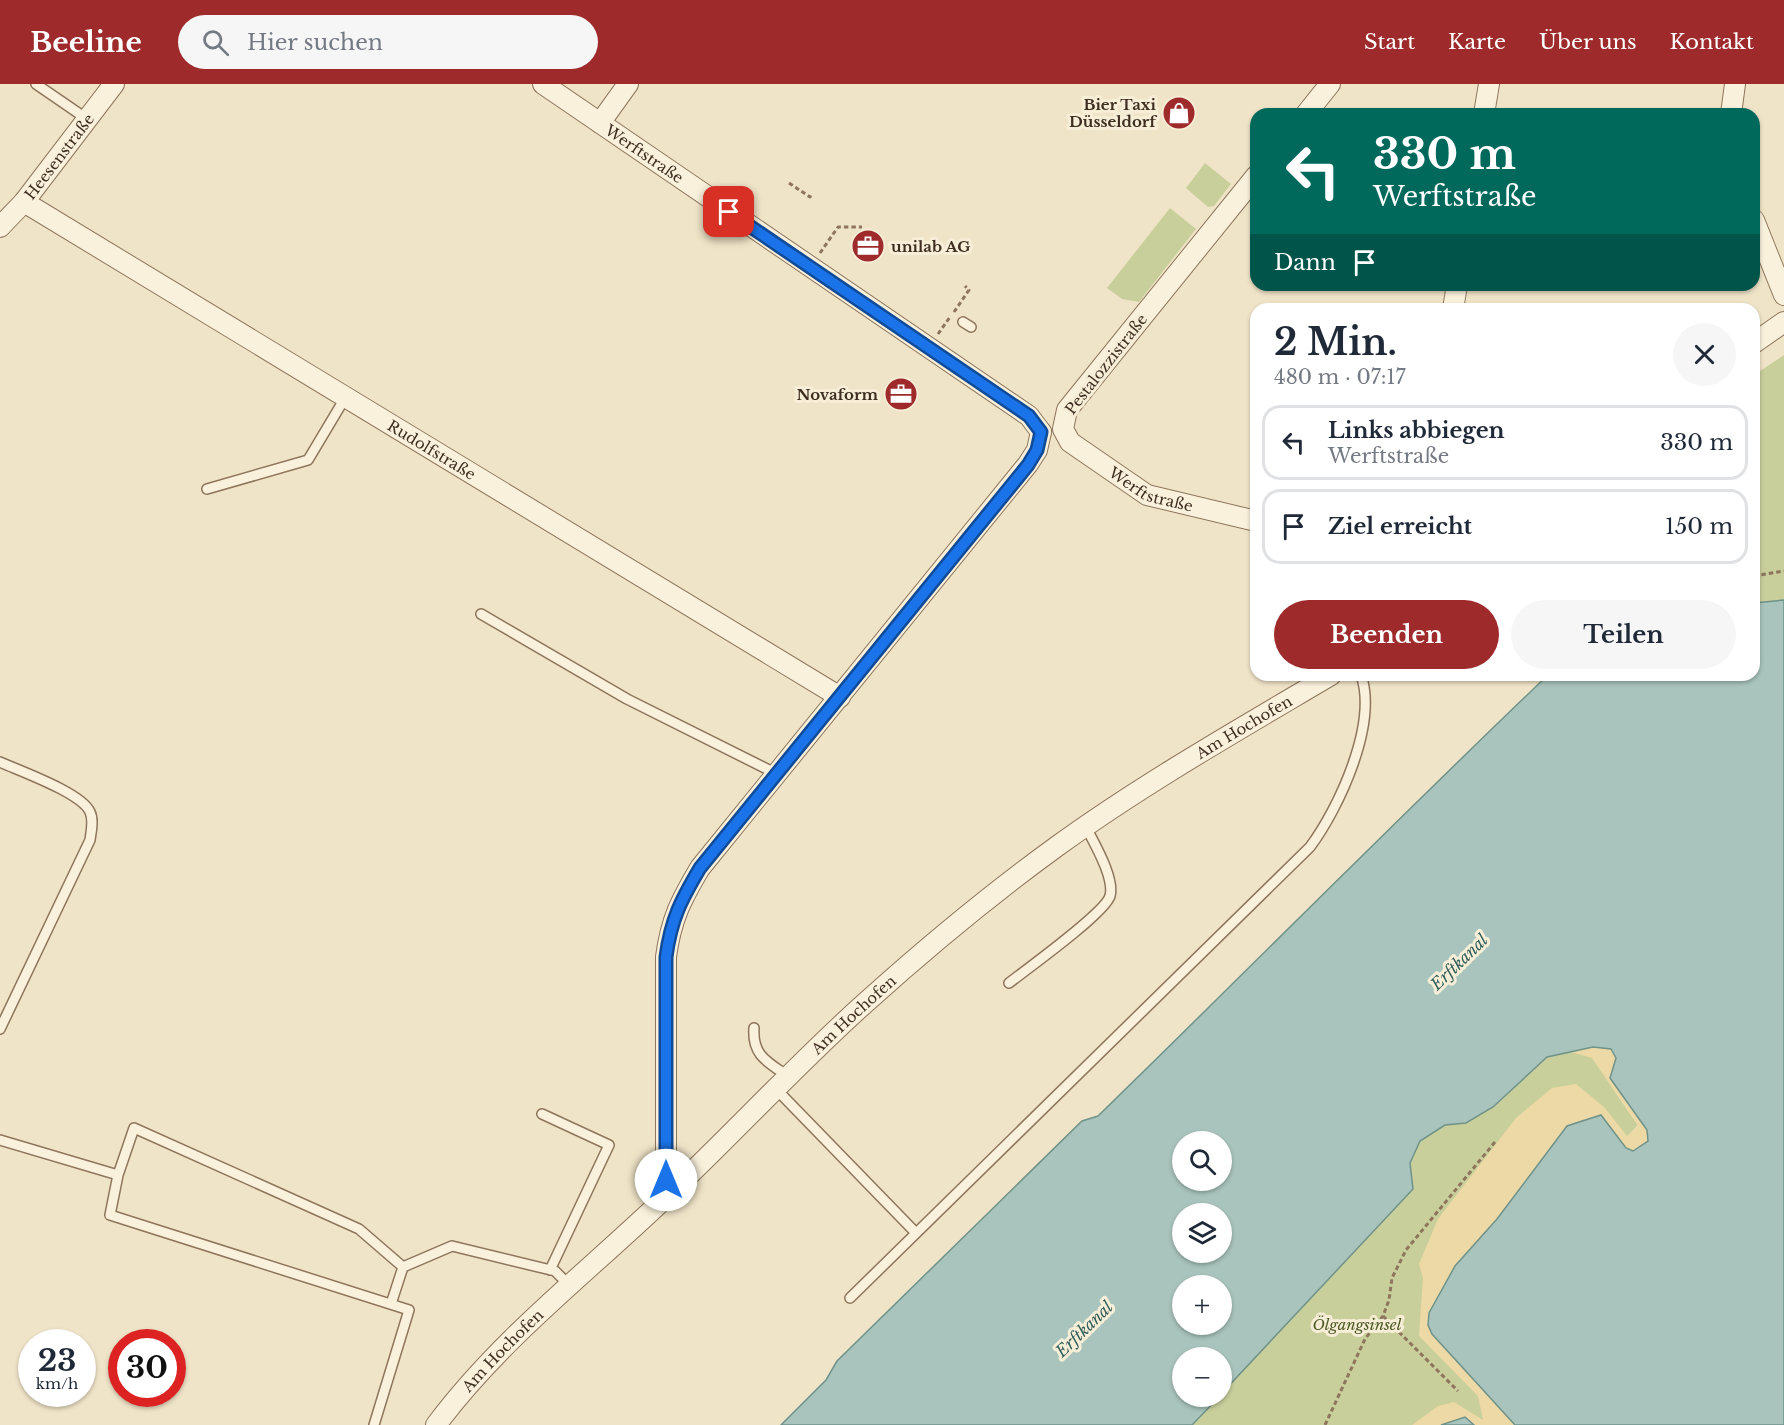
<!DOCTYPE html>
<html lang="de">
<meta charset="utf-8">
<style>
body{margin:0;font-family:"Libre Baskerville",serif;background:#f6f6f7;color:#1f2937;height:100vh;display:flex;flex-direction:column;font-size:22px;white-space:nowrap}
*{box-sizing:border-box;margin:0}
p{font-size:20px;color:#747a83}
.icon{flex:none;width:33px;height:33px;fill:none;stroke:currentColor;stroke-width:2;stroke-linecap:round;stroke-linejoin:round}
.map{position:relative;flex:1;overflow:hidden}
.sheet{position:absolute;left:1250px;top:219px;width:510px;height:378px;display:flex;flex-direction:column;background:#fff;border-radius:18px;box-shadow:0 2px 4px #0004}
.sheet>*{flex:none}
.top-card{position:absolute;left:1250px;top:24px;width:510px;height:183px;border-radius:18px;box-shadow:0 2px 4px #0004;background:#00695c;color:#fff;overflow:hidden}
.fabs{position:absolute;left:1172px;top:1047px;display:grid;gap:12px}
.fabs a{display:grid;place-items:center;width:60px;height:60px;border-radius:50%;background:#fff;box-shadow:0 2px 4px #0004;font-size:30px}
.speed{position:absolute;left:18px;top:1245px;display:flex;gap:12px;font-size:30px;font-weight:700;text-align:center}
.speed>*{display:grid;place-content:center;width:78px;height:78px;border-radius:50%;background:#fff;box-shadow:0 2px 4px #0004;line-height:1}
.speed small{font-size:15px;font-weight:400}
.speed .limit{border:9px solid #d22;background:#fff;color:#111}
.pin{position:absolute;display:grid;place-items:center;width:51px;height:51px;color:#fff;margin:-26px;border-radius:12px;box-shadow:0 3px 9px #0006}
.me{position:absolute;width:66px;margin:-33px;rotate:0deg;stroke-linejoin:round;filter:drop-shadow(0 0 4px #0008)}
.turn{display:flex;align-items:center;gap:21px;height:126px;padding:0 24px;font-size:27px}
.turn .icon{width:78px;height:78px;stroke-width:2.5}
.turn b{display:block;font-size:42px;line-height:51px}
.then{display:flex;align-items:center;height:57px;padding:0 24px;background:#0003;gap:12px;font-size:22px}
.round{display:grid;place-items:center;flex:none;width:63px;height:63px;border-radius:32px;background:#f6f6f7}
.headline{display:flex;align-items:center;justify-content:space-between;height:102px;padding:0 24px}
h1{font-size:36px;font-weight:700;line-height:45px}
.button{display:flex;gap:12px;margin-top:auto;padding:12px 24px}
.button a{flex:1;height:69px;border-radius:36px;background:#9e2a2b;color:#fff;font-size:24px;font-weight:700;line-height:69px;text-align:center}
.button a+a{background:#f6f6f7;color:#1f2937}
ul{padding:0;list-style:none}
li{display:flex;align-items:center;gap:18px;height:75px;margin:0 12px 9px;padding:0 12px;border:3px solid #e0e1e3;border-radius:18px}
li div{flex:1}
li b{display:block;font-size:22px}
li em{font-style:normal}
header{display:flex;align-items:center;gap:36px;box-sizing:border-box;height:84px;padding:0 30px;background:#9e2a2b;color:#fff}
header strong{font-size:28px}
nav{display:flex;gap:33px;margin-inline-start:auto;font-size:21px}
.search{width:420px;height:54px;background:#f6f6f7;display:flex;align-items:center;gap:15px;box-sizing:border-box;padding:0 21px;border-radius:33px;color:#747a83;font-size:22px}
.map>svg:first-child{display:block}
</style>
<header>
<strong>Beeline</strong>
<div class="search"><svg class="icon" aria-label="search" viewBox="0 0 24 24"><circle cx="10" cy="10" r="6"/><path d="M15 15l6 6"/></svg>Hier suchen</div>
<nav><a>Start</a><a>Karte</a><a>Über uns</a><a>Kontakt</a></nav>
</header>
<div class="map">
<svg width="1784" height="1341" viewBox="0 0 1784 1341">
<rect width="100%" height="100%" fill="#f0e4c8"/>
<!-- green -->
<path fill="#c9cf9b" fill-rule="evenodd" d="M1205,79L1231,100L1214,122L1208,123L1186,104Z
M1170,124L1196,145L1139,218L1122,215L1107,204Z
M1784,271V516L1754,519V291Z
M1588,940L1612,1003L1638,1041L1627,1053L1502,1336L1496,1341H1111L1214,1241L1221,1240L1376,1079ZM1182,1274H1221V1312H1182Z"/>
<!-- sand -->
<path fill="#ecd9a5" d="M1593,963L1611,964L1616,974L1610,994L1647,1046L1648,1057L1633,1067L1626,1064L1601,1031L1497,1135L1455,1182L1432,1251L1515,1341H1474L1464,1333L1441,1341H1412L1438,1322L1454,1318L1483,1336L1478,1312L1419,1252L1423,1194L1419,1180L1438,1135L1516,1034L1552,1004L1576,1000L1604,1023L1627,1052L1638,1042L1592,974L1571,968Z"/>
<!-- water -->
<path fill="#a9c4bc" stroke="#6f938a" stroke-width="1.5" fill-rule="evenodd" d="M1784,516V1341H1515L1432,1250L1428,1241L1429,1229L1455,1182L1497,1135L1567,1042L1601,1031L1626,1064L1633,1067L1648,1057L1647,1046L1610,994L1616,974L1611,965L1593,963L1547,973L1493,1023L1466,1039L1445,1041L1420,1057L1410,1079L1413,1105L1221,1310V1274H1182V1312L1219,1313L1192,1341H781L826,1296L837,1277L1082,1037L1098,1032C1249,885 1396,736 1548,591H1754V519ZM1182,1058H1221V1096H1182ZM1182,1130H1221V1168H1182ZM1182,1202H1221V1240H1182Z
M1465,1333L1474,1341H1441Z"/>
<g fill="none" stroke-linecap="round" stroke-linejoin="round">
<!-- service casing -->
<g stroke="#8d765c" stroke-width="12">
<path id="service" d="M36,0L87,35
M963,238L971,243
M207,405L308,376L345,314
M481,530L627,615L777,690
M0,678C20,687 82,709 90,728C94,736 91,748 90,756L0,945
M1009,899C1027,885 1105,829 1110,812C1115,794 1094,759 1086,743
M754,944C752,972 768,978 789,993
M776,1005L916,1149
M542,1030L609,1061L550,1186
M0,1056L118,1091L110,1131L409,1226L374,1341
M118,1091L134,1044L359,1145L403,1183
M850,1214L1310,763C1339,724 1378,640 1361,591
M391,1220L403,1183L452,1162L555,1187L570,1202"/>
</g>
<!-- minor casing -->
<g stroke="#8d765c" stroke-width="22">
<g id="minor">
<path id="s1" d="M543,0L1029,332L1041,348"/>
<path d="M1306,30L1330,0"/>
<path d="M1484,30L1489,0"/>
<path d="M1731,30L1735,0"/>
<path d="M600,39L628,0"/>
<path id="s2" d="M1256,92L1067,326L1063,345L1070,358L1147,411L1256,437"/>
<path id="s3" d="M24,118L840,613"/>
<path d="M1754,136L1784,211"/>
<path id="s4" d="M0,143L24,118L114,0"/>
<path d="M1453,225L1457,201"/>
<path d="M1754,259L1784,238"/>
<path d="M666,1113V873C671,835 681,816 700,784L1028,380L1037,366L1041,348"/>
<path id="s5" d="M436,1341C501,1254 588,1188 666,1113C733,1050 796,981 864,920C925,865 990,811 1056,763C1143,700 1238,646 1331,591"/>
</g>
</g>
<!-- path -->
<path stroke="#8d765c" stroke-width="3" stroke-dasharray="4.5 3" stroke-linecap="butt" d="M789,99L810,113L812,109
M820,169L838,143H862
M954,228L969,206L965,202
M938,250L950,233
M1754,492L1784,487
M1383,1232L1458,1307
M1325,1341L1365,1255L1383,1232L1389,1216L1392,1194L1406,1166L1495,1058"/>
<!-- service -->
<use href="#service" stroke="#faf1dc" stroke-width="9"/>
<!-- minor -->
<use href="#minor" stroke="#faf1dc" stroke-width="20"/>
</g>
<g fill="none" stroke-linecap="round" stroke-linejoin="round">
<!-- route casing -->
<g stroke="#114b97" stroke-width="15">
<path id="route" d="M666,1096V873C671,835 681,816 700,784L1028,381L1037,366L1041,348L1029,332L729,128"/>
</g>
<!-- route -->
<use href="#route" stroke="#1a73e8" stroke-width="10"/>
</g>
<!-- icons -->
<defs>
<g id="shop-disc" transform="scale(1.725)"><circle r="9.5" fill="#9e2a2b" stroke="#f7eed8"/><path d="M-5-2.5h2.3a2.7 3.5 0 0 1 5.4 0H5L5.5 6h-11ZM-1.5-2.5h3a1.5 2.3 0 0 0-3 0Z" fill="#fff"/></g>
<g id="office-disc" transform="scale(1.725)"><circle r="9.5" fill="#9e2a2b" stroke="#f7eed8"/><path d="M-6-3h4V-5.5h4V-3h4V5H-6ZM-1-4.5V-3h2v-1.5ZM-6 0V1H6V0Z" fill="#fff"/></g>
</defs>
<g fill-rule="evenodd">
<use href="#shop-disc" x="1179" y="29"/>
<use href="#office-disc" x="868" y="162"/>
<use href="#office-disc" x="901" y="310"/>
</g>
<g text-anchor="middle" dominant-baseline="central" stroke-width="6" stroke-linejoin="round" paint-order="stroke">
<!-- poi labels -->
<g font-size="15" font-weight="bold" fill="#3d2e20" stroke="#f7eed8" text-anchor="end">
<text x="1156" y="20">Bier Taxi<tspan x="1156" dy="17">Düsseldorf</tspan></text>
<text x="891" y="162" text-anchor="start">unilab AG</text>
<text x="878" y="310">Novaform</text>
</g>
<!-- street labels -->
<g font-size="15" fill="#3d2e20" stroke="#f7eed8">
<text stroke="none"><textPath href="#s1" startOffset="123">Werftstraße</textPath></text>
<text stroke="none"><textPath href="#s4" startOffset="92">Heesenstraße</textPath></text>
<text transform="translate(1106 280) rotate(-52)">Pestalozzistraße</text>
<text stroke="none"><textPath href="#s3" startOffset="477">Rudolfstraße</textPath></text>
<text stroke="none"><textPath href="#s2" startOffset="430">Werftstraße</textPath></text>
<text stroke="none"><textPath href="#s5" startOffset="1072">Am Hochofen</textPath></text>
<text stroke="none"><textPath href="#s5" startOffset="586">Am Hochofen</textPath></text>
<text stroke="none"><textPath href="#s5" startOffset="100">Am Hochofen</textPath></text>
</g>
<!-- park labels -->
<g font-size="15" font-style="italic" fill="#4d5a26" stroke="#f7eed8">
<text x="1357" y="1240">Ölgangsinsel</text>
</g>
<!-- water labels -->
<g font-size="16" font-style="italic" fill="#2f5d5a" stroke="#f7eed8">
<text transform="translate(1459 878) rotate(-44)">Erftkanal</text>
<text transform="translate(1084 1245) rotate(-44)">Erftkanal</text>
</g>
</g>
</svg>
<div class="fabs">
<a><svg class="icon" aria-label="search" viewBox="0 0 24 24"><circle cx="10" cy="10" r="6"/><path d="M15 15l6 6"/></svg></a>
<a><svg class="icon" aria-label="layers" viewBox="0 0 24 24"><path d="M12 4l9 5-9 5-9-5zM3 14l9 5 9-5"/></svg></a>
<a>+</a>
<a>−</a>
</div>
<div class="speed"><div>23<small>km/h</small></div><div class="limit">30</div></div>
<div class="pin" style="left:729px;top:128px;background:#d93025"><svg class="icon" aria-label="arrive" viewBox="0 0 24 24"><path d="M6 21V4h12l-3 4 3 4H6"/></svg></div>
<svg class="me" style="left:666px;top:1096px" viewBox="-20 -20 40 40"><circle r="19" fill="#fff"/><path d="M0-13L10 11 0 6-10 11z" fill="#1a73e8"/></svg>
<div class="top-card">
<div class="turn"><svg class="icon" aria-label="left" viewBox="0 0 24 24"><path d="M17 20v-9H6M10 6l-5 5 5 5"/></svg><div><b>330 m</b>Werftstraße</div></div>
<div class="then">Dann<svg class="icon" aria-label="arrive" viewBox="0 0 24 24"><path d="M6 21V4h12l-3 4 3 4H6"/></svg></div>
</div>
<section class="sheet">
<div class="headline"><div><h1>2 Min.</h1><p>480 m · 07:17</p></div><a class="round"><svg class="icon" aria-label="close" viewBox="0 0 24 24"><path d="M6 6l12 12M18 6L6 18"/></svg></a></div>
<ul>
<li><svg class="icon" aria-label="left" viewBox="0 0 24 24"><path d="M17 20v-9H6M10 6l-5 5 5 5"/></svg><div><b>Links abbiegen</b><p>Werftstraße</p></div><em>330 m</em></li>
<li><svg class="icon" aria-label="arrive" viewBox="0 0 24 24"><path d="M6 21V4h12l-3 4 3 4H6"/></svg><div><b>Ziel erreicht</b></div><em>150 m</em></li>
</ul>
<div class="button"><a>Beenden</a><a>Teilen</a></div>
</section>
</div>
